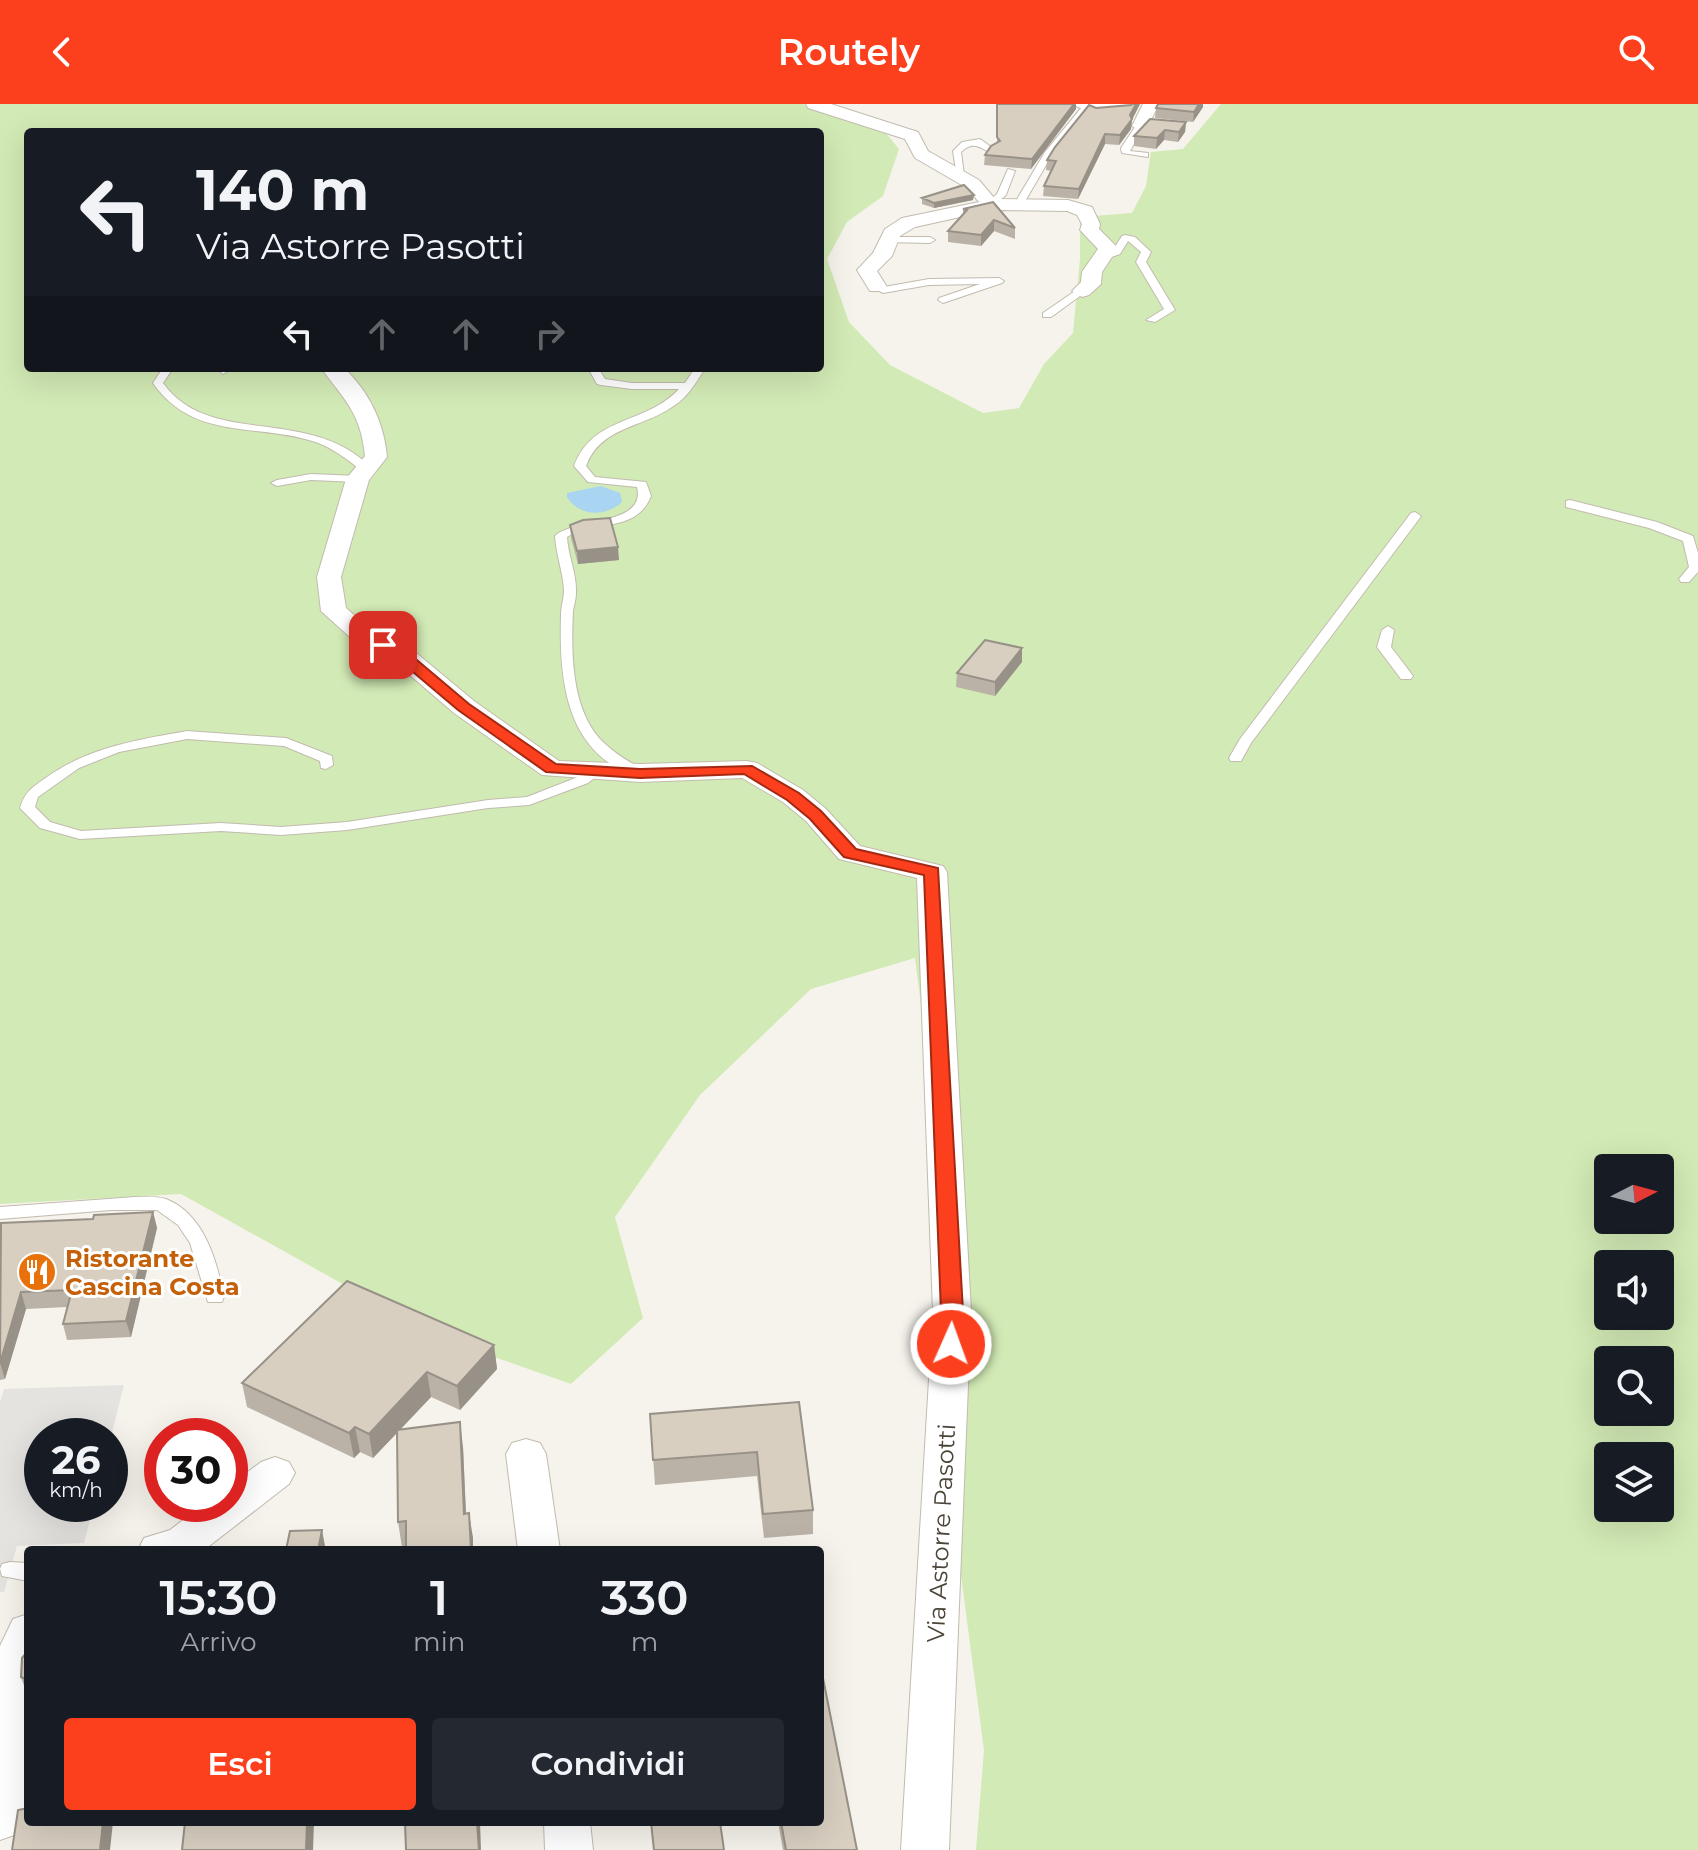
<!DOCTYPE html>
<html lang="it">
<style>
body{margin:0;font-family:Montserrat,sans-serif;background:#242831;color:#f1f3f6;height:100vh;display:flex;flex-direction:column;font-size:30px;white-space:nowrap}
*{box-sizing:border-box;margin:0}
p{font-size:26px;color:#9ea1a6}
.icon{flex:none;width:44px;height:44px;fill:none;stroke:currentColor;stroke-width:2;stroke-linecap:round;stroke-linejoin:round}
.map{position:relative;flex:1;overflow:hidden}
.sheet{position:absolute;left:24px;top:1442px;width:800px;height:280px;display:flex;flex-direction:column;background:#171b24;border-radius:8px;box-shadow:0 8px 32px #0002}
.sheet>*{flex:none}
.top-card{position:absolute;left:24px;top:24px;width:800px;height:244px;border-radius:8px;box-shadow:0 8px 32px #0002;background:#171b24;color:#f1f3f6;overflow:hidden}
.needle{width:52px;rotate:84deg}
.fabs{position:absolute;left:1594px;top:1050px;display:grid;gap:16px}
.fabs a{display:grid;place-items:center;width:80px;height:80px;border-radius:8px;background:#171b24;box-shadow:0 8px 32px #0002;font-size:40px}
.speed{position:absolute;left:24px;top:1314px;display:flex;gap:16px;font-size:40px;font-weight:700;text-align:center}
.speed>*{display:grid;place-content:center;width:104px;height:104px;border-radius:50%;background:#171b24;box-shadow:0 8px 32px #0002;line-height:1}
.speed small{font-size:20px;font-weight:400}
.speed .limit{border:12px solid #d22;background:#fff;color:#111}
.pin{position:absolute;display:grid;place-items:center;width:68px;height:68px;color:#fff;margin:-34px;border-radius:16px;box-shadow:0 4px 12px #0006}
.me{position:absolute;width:88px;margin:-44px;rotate:2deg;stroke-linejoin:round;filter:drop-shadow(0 0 6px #0008)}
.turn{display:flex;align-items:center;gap:28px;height:168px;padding:0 40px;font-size:36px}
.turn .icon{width:104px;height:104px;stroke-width:2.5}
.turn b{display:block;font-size:56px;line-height:68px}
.lanes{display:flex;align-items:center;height:76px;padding:0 40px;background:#0003;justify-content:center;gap:40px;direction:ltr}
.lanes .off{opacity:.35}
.eta{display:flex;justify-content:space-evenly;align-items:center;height:136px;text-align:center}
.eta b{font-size:48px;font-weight:600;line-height:56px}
.button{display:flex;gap:16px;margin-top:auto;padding:16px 40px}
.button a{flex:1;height:92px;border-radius:8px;background:#fc3f1d;color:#fff;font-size:32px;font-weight:600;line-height:92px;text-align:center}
.button a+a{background:#242831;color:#f1f3f6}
header{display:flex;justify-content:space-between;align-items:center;height:104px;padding:0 40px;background:#fc3f1d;color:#fff;font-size:36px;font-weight:600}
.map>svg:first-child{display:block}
</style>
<header><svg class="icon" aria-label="back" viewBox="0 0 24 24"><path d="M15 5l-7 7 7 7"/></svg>Routely<svg class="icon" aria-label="search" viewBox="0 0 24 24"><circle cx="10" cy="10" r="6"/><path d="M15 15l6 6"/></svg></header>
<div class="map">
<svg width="1698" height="1746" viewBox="0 0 1698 1746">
<rect width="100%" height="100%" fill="#f6f3ec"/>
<!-- green -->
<path fill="#d2eab5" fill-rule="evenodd" d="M0,0H803L885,28L899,45L883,92L847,118L827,155L849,218L890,261L983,309L1019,304L1044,260L1073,229L1080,155V113L1132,109L1146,82L1151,48L1183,45L1221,0H1698V1746H976L984,1646L945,1350L940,1049L915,854L811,885L700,991L615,1113L643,1214L571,1280L438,1233L181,1090L0,1100ZM28,28H820V264H28ZM1608,1064H1660V1116H1608ZM1608,1160H1660V1212H1608ZM1608,1256H1660V1308H1608ZM1608,1352H1660V1404H1608Z"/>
<!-- parking -->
<path fill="#e5e3e0" d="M124,1281L110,1337V1332H42V1400H94L84,1439L17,1442L4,1488H0V1298L4,1285Z"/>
<!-- water -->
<path fill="#a9d4f2" d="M601,382L620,389L622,398C606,413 579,413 567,393V389Z"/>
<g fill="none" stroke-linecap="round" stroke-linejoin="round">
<!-- lane casing -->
<g stroke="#c2bbae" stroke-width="2">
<path id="lane" d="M1082,3L1089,5L1052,51L1024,99H1018L1016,97L1045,48Z
M1137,20L1144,22L1130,47L1148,49V53L1122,49L1121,44Z
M980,35L997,47L993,50C980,44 974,36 961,48L964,71L957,73L953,47L962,38Z
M1008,65L1015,67L1006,91L993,102H987V98L997,90Z
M1125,131L1135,133L1151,148L1146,158L1175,206L1155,218L1146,216L1164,205L1136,158L1141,148L1128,137L1120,150L1103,156L1098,153L1113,146L1122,132Z
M888,133H930L935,136L930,139L885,138V134Z
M999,174L1004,177L1002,179L943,199L938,196L939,194L980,180L929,181L883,189L872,183L877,180L884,183L929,175Z
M1078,185L1087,187L1051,213H1043V209Z
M163,264H173L163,279C210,345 311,300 372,365L362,367C347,355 329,341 309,336C251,320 192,335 153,279Z
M216,264H226L228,267L223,270Z
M588,264H598L605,275L632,279H685L695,264L704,266C695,280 687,294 672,303C642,324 600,323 586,362L595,373L646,378L651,392C637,429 594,416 567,433C568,452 577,470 576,489C576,495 574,501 573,507C571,549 571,607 603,638C615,650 629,658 644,666L646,669L639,673C565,651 559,575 561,511C561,502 564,495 564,486C563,468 556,450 555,432C573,414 647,422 637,383L588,378L574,362C593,311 646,321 679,285H632L601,281L597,280Z
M311,370L358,372L364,375L358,378L311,376L277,382L271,379L277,376Z
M1570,396L1657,418L1693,432L1698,449V468L1689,478H1681L1679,475L1689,463L1683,437L1649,424L1566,403V397Z
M1415,408L1421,412L1419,415L1251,639L1241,657H1231L1229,654L1240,635L1411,409Z
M1388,522L1394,526L1391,543L1413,572L1411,575H1401L1377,543L1382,526Z
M187,627L286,634L332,652L333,661L326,665L321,664L320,657L284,642L187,635L119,648L79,664L38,693L35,703L50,718L81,727L221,719L281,723L347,718L488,696L527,693L578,673L591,664H601L603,667L588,679L529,701L488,704L347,726L281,731L221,727L80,735L40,724L20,704C25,687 33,683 47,673C90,643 137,636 187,627Z
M135,1093C145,1093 156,1092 166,1095C204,1110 217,1157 224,1193L222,1198H208L190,1139L178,1121L157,1106H111L0,1115V1103Z
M10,1458L28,1459V1477L2,1472L0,1465L2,1460Z"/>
</g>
<!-- street casing -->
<g stroke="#c2bbae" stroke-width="2">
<path id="street" d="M806,0H831L918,28L928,47L979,76L995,95L1068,96L1092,103L1100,120L1099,125L1118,144L1102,168L1101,180L1089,191L1082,193L1072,187L1081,178L1082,168L1098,145L1080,126L1082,120L1077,111L1067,107L992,106L915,123L900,132L892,152L877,167L887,183L884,187H870L857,166L873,149L885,125L902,114L979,98L967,84L915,54L905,35L808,4Z
M1072,0H1135L1130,8L1095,11Z
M1143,0H1159L1146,26L1140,27L1132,22Z
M321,264H344C369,288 384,318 387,353L369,376L341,473L346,504L369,524L415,548L474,597L559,657L640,660L747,657L757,659L803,686L826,705L860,742L943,762L947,768L971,1208L949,1746H901L933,1208L917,774L839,755L806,717L783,698L742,674L640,678L542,671L454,609L397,560L351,534L321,507L317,473L346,375L365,352C361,310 345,296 321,264Z
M526,1335L540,1339L546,1350L560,1446H518L506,1350L512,1339Z
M275,1353L289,1358L295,1369L289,1380L204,1446H138L144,1434L170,1426L204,1400H230V1381L261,1358Z
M28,1510L25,1704L17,1730L0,1736V1542L13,1515Z
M544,1718H590L593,1746H545Z"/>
</g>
<!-- lane -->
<use href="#lane" fill="#fff" fill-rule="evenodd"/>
<!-- street -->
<use href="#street" fill="#fff" fill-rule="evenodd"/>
</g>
<!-- wall -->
<path fill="#bab2a6" d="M996,0L1076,5L1031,65L984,61L985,51L997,39Z
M1132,0H1140L1132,15L1131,25L1119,41L1105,40L1078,95L1043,92L1044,82L1051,67L1046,66L1047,56L1096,4L1131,1Z
M1203,3L1193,18L1155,14L1156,4Z
M1186,18L1185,28L1178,38L1164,36L1156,45L1134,42V32Z
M922,94L973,96L934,104L922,100Z
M963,105L1015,124V135L994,127L981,142L948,138V127L963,111Z
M570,421L619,456L578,460L571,434Z
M1022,544V558L995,592L956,583L957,569Z
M153,1108L157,1124L131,1233L67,1236L63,1220L67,1203L26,1205L5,1275L0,1276V1122L93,1115Z
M494,1241L497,1265L460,1306L431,1293L400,1326L463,1343L466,1410L473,1434V1446H406V1442L402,1443L398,1418L397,1329L373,1354L360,1348L354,1354L247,1303L242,1279Z
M799,1298L813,1406V1430L764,1434L757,1372L655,1381L650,1310Z
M28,1547V1593L21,1573Z
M778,1718H820L857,1746H783Z"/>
<!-- shaded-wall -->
<path fill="#979187" d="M1074,0H1076V5L1031,65L1032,55Z
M1136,0H1140L1132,16L1131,25L1119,41L1120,31Z
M1199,0H1203V3L1193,18L1194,8Z
M1186,18L1185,28L1178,38L1179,28Z
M1165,26L1164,36L1156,45L1157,34Z
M1105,30V40L1078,95L1079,85Z
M974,91L973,96L934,104V99Z
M994,116V127L981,142V131Z
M618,443L619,456L578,460L577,447Z
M1022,544V558L995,592V578Z
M153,1108L157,1124L131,1233L126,1217Z
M21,1188L26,1205L5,1275L0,1259Z
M494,1241L497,1265L460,1306L457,1282Z
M427,1268L431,1293L373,1354L369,1330Z
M460,1318L463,1343L467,1434L464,1410Z
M355,1323L360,1348L354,1354L349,1329Z
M469,1409L473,1434V1446H471Z
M322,1426L325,1442L324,1446H318Z
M103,1718H113L110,1746H100Z
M307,1718H314L313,1746H306Z
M477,1718H480L481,1746H479Z"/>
<!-- building -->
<path fill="#d8cfc1" stroke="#979187" stroke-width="2" d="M997,0H1074L1032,55L985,51L991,42L1000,37L997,33Z
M1132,0H1136L1130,11L1132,15L1120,31L1105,30L1079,85L1044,82L1056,57L1047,56L1055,43L1089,1L1096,4L1131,1Z
M1158,0H1199L1194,8L1156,4Z
M1150,15L1186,18L1179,28L1165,26L1157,34L1134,32Z
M964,81L974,91L934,99L922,94Z
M993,98L1015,124L994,116L981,131L948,127L967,106L963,105Z
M610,414L618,443L577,447L570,421L583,416Z
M985,536L1022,544L995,578L957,569Z
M153,1108L126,1217L63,1220L72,1186L21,1188L0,1259L1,1119L93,1115L94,1111Z
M347,1177L494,1241L457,1282L427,1268L369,1330L355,1323L349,1329L242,1279Z
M799,1298L813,1406L763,1410L757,1348L653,1356L650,1310Z
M460,1318L464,1410L469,1409L471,1446H406V1417L398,1418L397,1326Z
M322,1426L318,1446H286L290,1427Z
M28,1547V1576L21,1573L22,1554Z
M820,1569H822L857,1746H786L781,1718H820Z
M28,1704V1718H103L100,1746H12L18,1706Z
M185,1718H307L306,1746H182Z
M405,1718H477L479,1746H406Z
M651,1718H720L724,1746H654Z"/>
<!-- route -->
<path fill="#fc3f1d" stroke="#a42913" stroke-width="2" d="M383,537L411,551L469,600L556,660L640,665L752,662L799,689L821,707L856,745L938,764L963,1208L962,1240L958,1245H943L940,1240L941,1208L924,771L844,753L810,715L787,696L744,670L640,674L546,668L458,606L400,557L377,545V538Z"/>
<!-- icons -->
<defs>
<g id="restaurant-disc" transform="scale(2)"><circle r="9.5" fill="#e8710a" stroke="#fff"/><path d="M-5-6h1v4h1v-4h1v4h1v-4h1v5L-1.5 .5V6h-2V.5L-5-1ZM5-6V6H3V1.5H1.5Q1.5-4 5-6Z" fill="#fff"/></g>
</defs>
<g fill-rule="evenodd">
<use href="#restaurant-disc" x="37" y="1168"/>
</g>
<g text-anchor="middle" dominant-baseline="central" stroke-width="6" stroke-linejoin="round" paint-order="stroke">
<!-- food labels -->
<g font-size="24" font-weight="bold" fill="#c56008" stroke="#fff" text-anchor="start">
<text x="65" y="1154">Ristorante<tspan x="65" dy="28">Cascina Costa</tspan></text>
</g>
<!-- street labels -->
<g font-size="24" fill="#4b4439" stroke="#fff">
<text transform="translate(941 1429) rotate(-87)">Via Astorre Pasotti</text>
</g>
</g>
</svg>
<div class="fabs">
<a><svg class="needle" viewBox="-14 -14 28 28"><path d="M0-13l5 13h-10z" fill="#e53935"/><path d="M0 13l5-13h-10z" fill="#9ea1a6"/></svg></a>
<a><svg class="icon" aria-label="sound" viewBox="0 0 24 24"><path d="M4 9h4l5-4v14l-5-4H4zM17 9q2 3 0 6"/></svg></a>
<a><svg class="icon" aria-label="search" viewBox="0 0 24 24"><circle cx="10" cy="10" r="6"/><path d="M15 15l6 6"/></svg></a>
<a><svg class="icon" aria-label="layers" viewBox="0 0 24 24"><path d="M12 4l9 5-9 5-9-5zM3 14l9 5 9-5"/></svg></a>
</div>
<div class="speed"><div>26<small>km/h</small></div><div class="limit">30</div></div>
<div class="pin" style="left:383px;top:541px;background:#d93025"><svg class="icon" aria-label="arrive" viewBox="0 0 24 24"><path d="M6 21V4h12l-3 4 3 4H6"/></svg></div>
<svg class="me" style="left:951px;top:1240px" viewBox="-20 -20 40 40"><circle r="17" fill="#fc3f1d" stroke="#fff" stroke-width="3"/><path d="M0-11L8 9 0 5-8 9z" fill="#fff"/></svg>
<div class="top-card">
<div class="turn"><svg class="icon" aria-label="left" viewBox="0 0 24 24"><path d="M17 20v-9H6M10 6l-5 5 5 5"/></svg><div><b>140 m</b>Via Astorre Pasotti</div></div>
<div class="lanes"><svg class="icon" aria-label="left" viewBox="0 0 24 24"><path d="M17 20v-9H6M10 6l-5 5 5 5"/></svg><svg class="icon off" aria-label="ahead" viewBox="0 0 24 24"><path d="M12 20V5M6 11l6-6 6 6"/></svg><svg class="icon off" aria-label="ahead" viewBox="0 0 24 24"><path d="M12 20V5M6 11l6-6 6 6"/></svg><svg class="icon off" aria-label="right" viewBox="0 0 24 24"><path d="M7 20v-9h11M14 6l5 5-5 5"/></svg></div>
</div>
<section class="sheet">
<div class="eta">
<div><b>15:30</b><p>Arrivo</p></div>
<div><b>1</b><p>min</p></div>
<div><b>330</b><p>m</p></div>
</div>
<div class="button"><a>Esci</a><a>Condividi</a></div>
</section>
</div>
